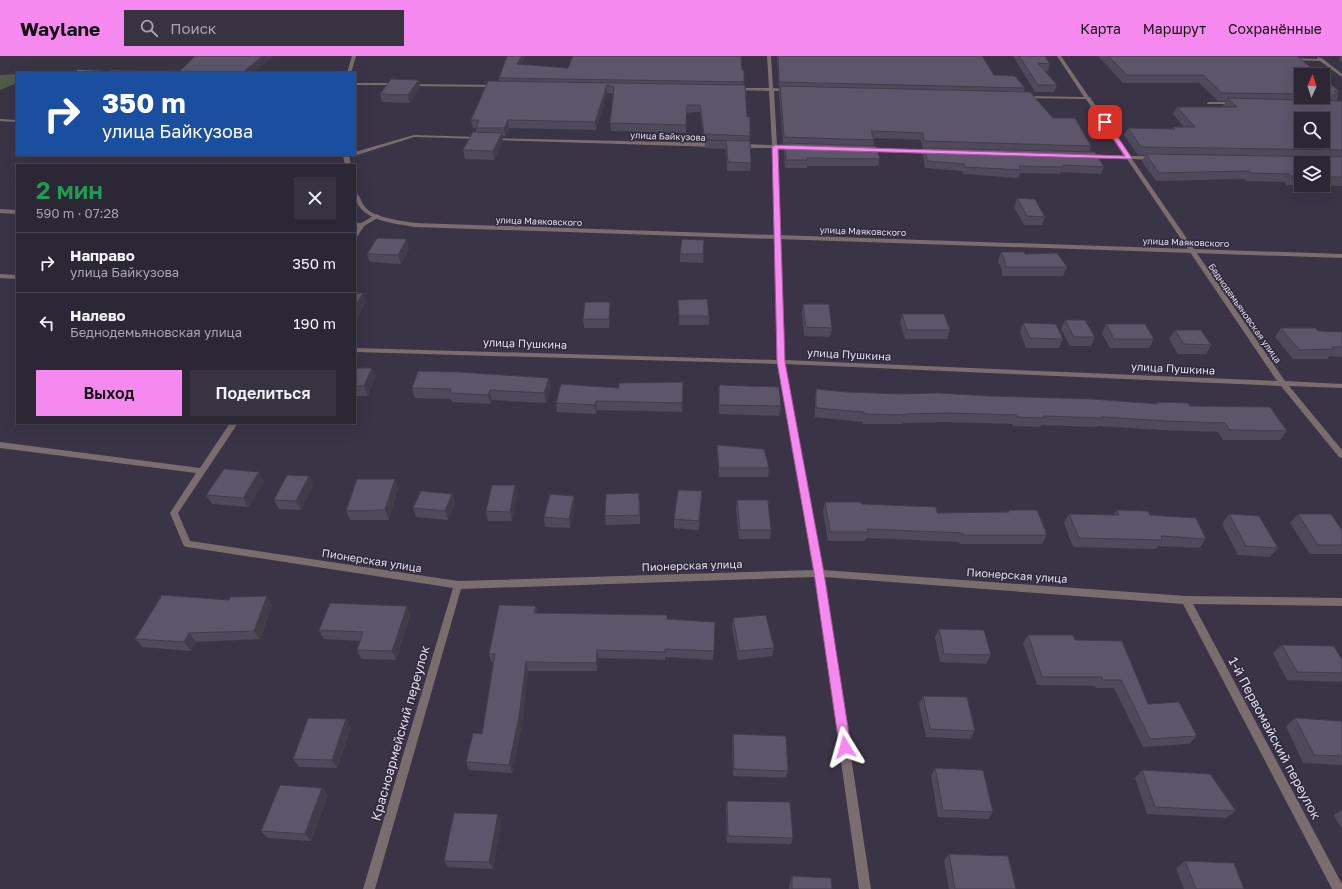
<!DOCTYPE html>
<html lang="ru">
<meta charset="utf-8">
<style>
body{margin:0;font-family:"Golos Text",sans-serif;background:#383341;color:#f1f3f6;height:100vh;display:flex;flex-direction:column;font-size:15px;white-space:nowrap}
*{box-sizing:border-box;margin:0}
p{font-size:13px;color:#a6a5ad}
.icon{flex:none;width:22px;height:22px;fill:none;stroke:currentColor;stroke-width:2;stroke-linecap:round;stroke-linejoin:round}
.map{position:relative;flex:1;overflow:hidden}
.sheet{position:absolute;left:16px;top:108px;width:340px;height:260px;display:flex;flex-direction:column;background:#2c2735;border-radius:0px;box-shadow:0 4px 16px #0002,0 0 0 1px #484450}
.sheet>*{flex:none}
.top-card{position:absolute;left:16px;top:16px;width:340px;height:84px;border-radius:0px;box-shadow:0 4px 16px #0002,0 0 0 1px #484450;background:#1a4fa0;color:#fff;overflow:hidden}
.needle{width:26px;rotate:3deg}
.buttons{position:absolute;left:1294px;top:12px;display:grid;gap:8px}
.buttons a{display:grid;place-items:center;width:36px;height:36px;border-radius:0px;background:#2c2735;box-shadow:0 4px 16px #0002,0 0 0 1px #484450;font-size:20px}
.pin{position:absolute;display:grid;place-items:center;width:34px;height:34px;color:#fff;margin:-17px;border-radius:8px;box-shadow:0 2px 6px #0006}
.me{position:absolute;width:44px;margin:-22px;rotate:352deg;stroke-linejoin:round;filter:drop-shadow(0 0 3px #0008)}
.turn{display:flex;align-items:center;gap:14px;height:84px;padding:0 20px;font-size:18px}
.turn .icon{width:52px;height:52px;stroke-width:2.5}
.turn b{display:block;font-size:28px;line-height:34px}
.round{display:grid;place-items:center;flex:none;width:42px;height:42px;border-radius:0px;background:#383341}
.overview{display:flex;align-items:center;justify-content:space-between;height:68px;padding:0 20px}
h1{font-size:24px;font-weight:600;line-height:30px;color:#1e9e55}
.primary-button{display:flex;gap:8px;margin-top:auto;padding:8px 20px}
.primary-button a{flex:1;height:46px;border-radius:0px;background:#f589ef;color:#111;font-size:16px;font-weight:600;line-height:46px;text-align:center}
.primary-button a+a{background:#383341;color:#f1f3f6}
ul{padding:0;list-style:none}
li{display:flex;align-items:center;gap:12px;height:60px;padding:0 20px;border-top:1px solid #484450}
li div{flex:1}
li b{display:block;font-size:15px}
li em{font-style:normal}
header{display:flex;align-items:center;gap:24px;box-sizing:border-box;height:56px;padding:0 20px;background:#f589ef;color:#111}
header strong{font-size:19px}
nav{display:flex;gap:22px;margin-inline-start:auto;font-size:14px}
.search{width:280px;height:36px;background:#383341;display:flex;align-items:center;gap:10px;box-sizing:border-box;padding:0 14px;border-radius:0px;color:#a6a5ad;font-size:15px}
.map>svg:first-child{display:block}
</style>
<header>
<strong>Waylane</strong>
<div class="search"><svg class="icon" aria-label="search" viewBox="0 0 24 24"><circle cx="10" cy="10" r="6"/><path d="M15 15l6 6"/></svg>Поиск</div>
<nav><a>Карта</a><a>Маршрут</a><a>Сохранённые</a></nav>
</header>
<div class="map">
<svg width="1342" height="833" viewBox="0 0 1342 833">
<rect width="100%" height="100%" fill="#3b3447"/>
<!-- green -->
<path fill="#505b47" d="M17,18V27L0,34V19Z"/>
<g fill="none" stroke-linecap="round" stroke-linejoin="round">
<!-- minor -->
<path fill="#796d6e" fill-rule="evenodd" d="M767,0H771L773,32L788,33L790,34L788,35H774L777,89H793L796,91L793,93L778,92L784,304L1277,325L1127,103L1087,102L1084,100L1087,98L1124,100L1086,43L1024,42L1022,41L1024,40L1084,41L1057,0H1061L1089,41L1091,42V43L1130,100H1153L1156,102L1153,104L1132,103L1285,325L1342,328V332L1289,330L1342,394V402L1339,401L1281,330L785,308L823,514L1186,540L1342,542V550L1193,548L1342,828V833H1332L1183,548L824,521L871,833H859L815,521L461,533L375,833H363L453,532L187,491L184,490L183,488L170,457L196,417L0,392V386L200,412L230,367H238L178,457L190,485L458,525L814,514L778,308L355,296V292L777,304L773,92H741L738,90L741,88L772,89L769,35L734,34L732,33L734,32H769Z
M1318,1L1323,3L1342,18V21L1320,5L1291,4L1289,3L1291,2L1317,3Z
M79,14L130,16L132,17L77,16V14Z
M355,27H399L401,28L399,29H355Z
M410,28L497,29L499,30L497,31L408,30V28Z
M1209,46H1234L1236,47L1234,48H1207V47Z
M0,63L17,64V66L0,65Z
M414,79L480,81L482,82L480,83L414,81L357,99H353H355V96Z
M491,82L716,87L719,89L716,91L493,84H491Z
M867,92L935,94L938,96L935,98L865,95V93Z
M0,153L17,154V158L0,157Z
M377,158L380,160L379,161L364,170L357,181L355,182V175L358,171H355V167H361Z
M0,218L17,219V223L0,222Z"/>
<!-- tertiary -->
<path fill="#796d6e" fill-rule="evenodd" d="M352,0H356L351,17H347Z
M343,99H349L351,109H345Z
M355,136C361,140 361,147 366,152C374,162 403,165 415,167L1342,198V202L415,171C394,167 355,165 355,136Z"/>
</g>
<!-- wall -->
<path fill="#50495b" d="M777,0H982L994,19L1025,32L1024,36L1053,62L1091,90L1089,96L1104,111L1101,118L1061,116L1060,118L1020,117L1018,122L963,118L962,115L925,112L923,99L925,93H923L921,84L873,82L874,84L873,90L880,103L878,110H807V112H785L784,95V89H783L779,37V32L777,5Z
M1013,0H1045L1050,8L1048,15H1045L1057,29L1054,36H1035Z
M1098,0H1297L1301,19V41H1323V22L1339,35L1338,38L1339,39L1336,45H1342V130L1304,129H1323V107H1301V129H1287L1284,126L1246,125L1244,123L1156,125L1142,106L1145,99H1138L1124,79L1128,72L1172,73L1173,71H1184L1173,58L1177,51H1224L1223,50L1226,45H1218L1199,27H1123Z
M1341,0H1342V6L1339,4Z
M521,9L568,12L742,14L744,26L747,61L750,80L751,107L750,115H727L726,93L705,92V86H704L700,56L687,57L686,77L611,75L610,67L613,38L607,37L596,74L509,72L505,80H502L503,85L494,104L465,103L463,94L476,76V72H473L471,64L499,25V22Z
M419,24L420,31L410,47L382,46L380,38Z
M1017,142L1045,161L1042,169H1024L1014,151Z
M704,184L703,207L680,206V198Z
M409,192L401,208L370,206L367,198Z
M1001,196L1025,198L1067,211L1063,220H1002V214L998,205Z
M678,244L709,260V269H679Z
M610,246V255L609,272H584L583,263Z
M803,248L832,272L830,281L804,280L802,257Z
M902,258L950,274L947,283H905L900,267Z
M1065,264L1095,281L1091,290H1070L1061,273Z
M1023,267L1063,283L1059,292H1026L1020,276Z
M1106,268L1154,283L1149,292H1110L1102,277Z
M1281,272L1318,275L1342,276V301L1329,300L1328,303H1293L1275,281Z
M1175,274L1211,289L1206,298H1178L1169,283Z
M355,312L375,321L368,340H355Z
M719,329L781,350L779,360L719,358Z
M551,331L546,347L492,344L490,348L452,346L451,343L415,342L412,332Z
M816,333L847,336L990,340L1156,348L1157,346L1190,350L1287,375L1280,384H1223L1218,376L1161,374L1098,370L1097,371L1041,369L1040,371L1013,370L1012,368L946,366L903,367V368H862V366L815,361V342Z
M683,336L682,356L597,354L596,358L557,356L556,347Z
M717,389L769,412L768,421H719L717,398Z
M309,420L313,429L301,454L279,453L274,444Z
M264,425L248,451L212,448L206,439Z
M515,429L517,438L512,465H488L486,455Z
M398,432L389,464H350L346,455Z
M702,435L699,474L674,472V463Z
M452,438L455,447L448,464L416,461L413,452Z
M574,440L575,449L570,472L545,471L544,461Z
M737,444L771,474L770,483H739L736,453Z
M640,446V468L606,469L605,460Z
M825,446L862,448L937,457L1007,456L1008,454L1047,479L1042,488H960L959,486L866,482L865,485H828L823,455Z
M1117,454L1150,459L1206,483L1199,492L1158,490L1156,493L1073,491L1064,467L1069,458L1114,459Z
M1229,458L1278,492L1270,501L1238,499L1222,468Z
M1298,458L1342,474V498H1310L1290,467Z
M272,549L260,583L196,586L191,595L143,591L135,583Z
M536,550L537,557L667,563L714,595L713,604L665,601V604L598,602L597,615H528L522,669L512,717L469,714L466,706L482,678L493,607H492L489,598Z
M410,559L396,604L361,603L357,594L360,585L324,583L319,574Z
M733,562L774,592L772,600L738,604L732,571Z
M939,573L991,599L986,608L940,606L935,581Z
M1028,579L1075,584L1122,585L1148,648L1197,680L1189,688L1143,691L1114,632H1096L1095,630L1037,629L1023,587Z
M1282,589L1342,604V624L1340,626L1287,624L1273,597Z
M923,640L975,675L970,683L926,681L919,648Z
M1295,662L1342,667V709L1303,707L1286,670Z
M351,671L337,712L299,711L293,703Z
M733,678L788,715L786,722L733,720L732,686Z
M935,712L993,756L988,763L938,761L931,720Z
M1142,714L1236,755L1226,762L1147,758L1135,722Z
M322,732L328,739L311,785L268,782L261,775Z
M727,745L793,782L791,788L727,787L726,752Z
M1342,754V774L1334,759Z
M501,765L493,813L448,811L444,805Z
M949,798L1016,833H949L944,805Z
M1185,805L1244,833H1184L1176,812Z
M792,820L832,833H789V830Z"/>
<!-- shaded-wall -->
<path fill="#413c4a" d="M263,0H274L253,17H242Z
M522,0H526L518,14L517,8Z
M419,24L420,31L410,47L408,39Z
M607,29V37L596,74L595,66Z
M508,64L509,72L505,80L504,72Z
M502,77L503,85L494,104L493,95Z
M407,183L409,192L401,208L398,199Z
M363,237L366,247L357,263L355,259V251Z
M372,312L375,321L368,340L364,330Z
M549,322L551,331L546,347L544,337Z
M490,334L492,344L490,348L488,339Z
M596,345L597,354L596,358L595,349Z
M259,416L264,425L248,451L243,442Z
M309,420L313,429L301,454L296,445Z
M395,423L398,432L389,464L385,454Z
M515,429L517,438L512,465L510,456Z
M452,438L455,447L448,464L445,455Z
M574,440L575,449L570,472L569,463Z
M267,540L272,549L260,583L254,575Z
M407,550L410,559L396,604L392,595Z
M536,550L537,558L534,557Z
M189,577L196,586L191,595L184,586Z
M597,594L598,602L597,615L596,607Z
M526,606L528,615L522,669L512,717L509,709Z
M346,663L351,671L337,712L332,704Z
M322,732L328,739L311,785L305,778Z
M498,758L501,765L493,813L489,806Z"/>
<!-- building -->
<path fill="#5d556a" stroke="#413c4a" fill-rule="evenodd" d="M195,0H263L242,17H276H178Z
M507,0H522L517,8L568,12L573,0H741L742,14H744V26L499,22Z
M778,0H982L994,19L1015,20L1025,32L779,26Z
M1019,0H1045L1050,8L1038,7L1057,29H1038Z
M1108,0H1297L1320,19H1301V38L1222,37L1203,19H1127Z
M111,14L178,15L176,17H107Z
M1323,22L1339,35H1334L1339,39H1323Z
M391,23L419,24L408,39L380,38Z
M488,25L745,29L747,61H750V80L704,78L700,49H687L686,69L610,67L614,31L607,29L595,66L508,64L504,72H476L479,64H471Z
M780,30L1030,36L1053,62H1075L1091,90L924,85L923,77L871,75L874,84L784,81Z
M1227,42L1342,45V94L1141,91L1128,72L1175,73L1173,71H1195L1177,51H1237ZM1301,63H1323V85H1301Z
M473,76L502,77L493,95L463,94Z
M705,84L750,85L751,107L728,106L726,85Z
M785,87L876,90L880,103L807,102L808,104H786Z
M925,92L1095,96L1104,111L1063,109V111L1019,110L1021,114L965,111L964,108L927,105Z
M1146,98L1342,101V121H1323V107H1301V121L1291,120L1289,118L1250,117L1249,115L1159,117Z
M1017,142L1035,143L1045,161L1027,160Z
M377,182L407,183L398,199L367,198Z
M682,183L704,184L703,198H680Z
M1001,196H1024L1025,198L1057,197L1067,211H1006L1005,205Z
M355,237H363L355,251Z
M707,243L709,260H679L678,244Z
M585,246H610L609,263H583Z
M803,248H829L832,272L806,271Z
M902,258H944L950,274H907Z
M1065,264H1085L1095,281H1074Z
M1023,267L1056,268L1063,283L1030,282Z
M1106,268H1145L1154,283H1114Z
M1281,272H1315L1318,275L1342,276V291H1332L1335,293L1299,294Z
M1175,274H1201L1211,289L1184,288Z
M355,312H372L364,330H355Z
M418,315L458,316L549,322L544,337L490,334L488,339L449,337L451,333L412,332Z
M683,326L682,347L596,345L595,349L556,347L561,328L619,332V327Z
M719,329L779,331L781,350L719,349Z
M816,333L847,336L900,338L939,337L990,340L1093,343L1158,348L1157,346L1188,347L1190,350L1270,351L1287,375L1230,374L1225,367L1167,365L1102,361V362L1043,360L1044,362L1017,361L1016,359L949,357L905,358V359L864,358V356L816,352Z
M717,389L764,393L769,412H719Z
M224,413L259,416L243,442L206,439Z
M287,419L309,420L296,445L274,444Z
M357,423H395L385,454L346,455Z
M492,429H515L510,456L486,455Z
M678,434L702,435L699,465L674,463Z
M421,435L452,438L445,455L413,452Z
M639,437V459L605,460L606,438Z
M550,438L574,440L569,463L544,461Z
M737,444H768L771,474H740Z
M825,446H861L862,448L936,451L937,457L1009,456L1008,454H1037L1047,479H963V477L867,473L868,476H830Z
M1117,454L1148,455L1150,459L1196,462L1206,483L1161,480L1162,484L1079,482L1069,458L1119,459Z
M1229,458L1259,460L1278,492L1246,490Z
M1298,458H1331L1342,474V489H1318Z
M162,539L229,544L230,541L267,540L254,575L189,577L184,586L135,583Z
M330,547L407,550L392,595L357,594L363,576L319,574Z
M499,549L536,550L534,557L667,559V563L715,566L714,595L665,593V596L597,594L596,607L526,606L519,661L509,709L466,706L473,677L482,678L495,598H489Z
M766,559L774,592L739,595L733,562Z
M939,573L984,574L991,599L944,598Z
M1028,579H1073L1075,584L1122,585L1148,648L1179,646L1197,680L1150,683L1121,624H1103L1102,621H1042Z
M1282,589L1334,590L1342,604V617L1297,616Z
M923,640L967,641L975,675L930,673Z
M308,662L346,663L332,704L293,703Z
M1295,662L1341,665L1342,667V700L1314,699Z
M733,678L786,680L788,715L734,713Z
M935,712L983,714L993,756L943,754Z
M1142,714L1210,718L1236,755L1155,751Z
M280,729L322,732L305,778L261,775Z
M727,745L790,746L793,782L728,780Z
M454,757L498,758L489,806L444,805Z
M949,798L1008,800L1016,833H955Z
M1185,805L1234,807L1244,833H1196Z
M792,820L831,822L832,833H792Z"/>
<!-- route -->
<path fill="#f589ef" stroke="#9f599b" d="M1103,65H1107L1132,102L1131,103L778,93L785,306L824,517L851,691L849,695L845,696L840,695L814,517L777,306L772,91L775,89L1125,100L1102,66Z"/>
<g text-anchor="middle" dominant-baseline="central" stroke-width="3" stroke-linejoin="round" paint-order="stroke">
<!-- far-street labels -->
<g font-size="9" fill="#e1dce9" stroke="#312a3d">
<text transform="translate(668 80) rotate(2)">улица Байкузова</text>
<text transform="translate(539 165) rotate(2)">улица Маяковского</text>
<text transform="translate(863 175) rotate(2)">улица Маяковского</text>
<text transform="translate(1186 186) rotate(2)">улица Маяковского</text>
<text transform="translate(1245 257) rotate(55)">Беднодемьяновская улица</text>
</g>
<!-- street labels -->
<g font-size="11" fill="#e1dce9" stroke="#312a3d">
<text transform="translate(525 287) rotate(2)">улица Пушкина</text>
<text transform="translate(849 298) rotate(3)">улица Пушкина</text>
<text transform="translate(1173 312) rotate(3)">улица Пушкина</text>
<text transform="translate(372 504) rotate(9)">Пионерская улица</text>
<text transform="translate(692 509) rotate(-2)">Пионерская улица</text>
<text transform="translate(1017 519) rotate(4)">Пионерская улица</text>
</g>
<!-- near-street labels -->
<g font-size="13" fill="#e1dce9" stroke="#312a3d">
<text transform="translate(400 677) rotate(-74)">Красноармейский переулок</text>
<text transform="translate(1275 682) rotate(62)">1-й Первомайский переулок</text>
</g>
</g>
</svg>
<div class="buttons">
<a><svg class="needle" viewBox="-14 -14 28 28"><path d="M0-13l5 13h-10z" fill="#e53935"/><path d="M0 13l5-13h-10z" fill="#a6a5ad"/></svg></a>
<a><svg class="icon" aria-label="search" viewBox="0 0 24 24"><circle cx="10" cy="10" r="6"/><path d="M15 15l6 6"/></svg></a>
<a><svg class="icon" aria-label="layers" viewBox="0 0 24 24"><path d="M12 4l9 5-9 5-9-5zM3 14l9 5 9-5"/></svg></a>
</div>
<div class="pin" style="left:1105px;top:66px;background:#d93025"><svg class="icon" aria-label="arrive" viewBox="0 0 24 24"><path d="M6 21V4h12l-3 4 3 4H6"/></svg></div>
<svg class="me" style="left:845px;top:691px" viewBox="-20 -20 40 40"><path d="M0-17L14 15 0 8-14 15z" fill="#f589ef" stroke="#fff" stroke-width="4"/></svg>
<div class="top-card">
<div class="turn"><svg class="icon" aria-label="right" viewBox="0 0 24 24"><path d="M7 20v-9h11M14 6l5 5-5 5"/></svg><div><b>350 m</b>улица Байкузова</div></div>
</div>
<section class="sheet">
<div class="overview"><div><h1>2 мин</h1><p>590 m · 07:28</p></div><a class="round"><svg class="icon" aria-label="close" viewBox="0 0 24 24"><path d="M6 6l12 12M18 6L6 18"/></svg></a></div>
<ul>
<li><svg class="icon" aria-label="right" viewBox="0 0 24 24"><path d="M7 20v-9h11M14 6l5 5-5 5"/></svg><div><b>Направо</b><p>улица Байкузова</p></div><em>350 m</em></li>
<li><svg class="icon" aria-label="left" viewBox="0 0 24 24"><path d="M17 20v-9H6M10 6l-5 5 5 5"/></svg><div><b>Налево</b><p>Беднодемьяновская улица</p></div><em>190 m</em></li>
</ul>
<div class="primary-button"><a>Выход</a><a>Поделиться</a></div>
</section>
</div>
